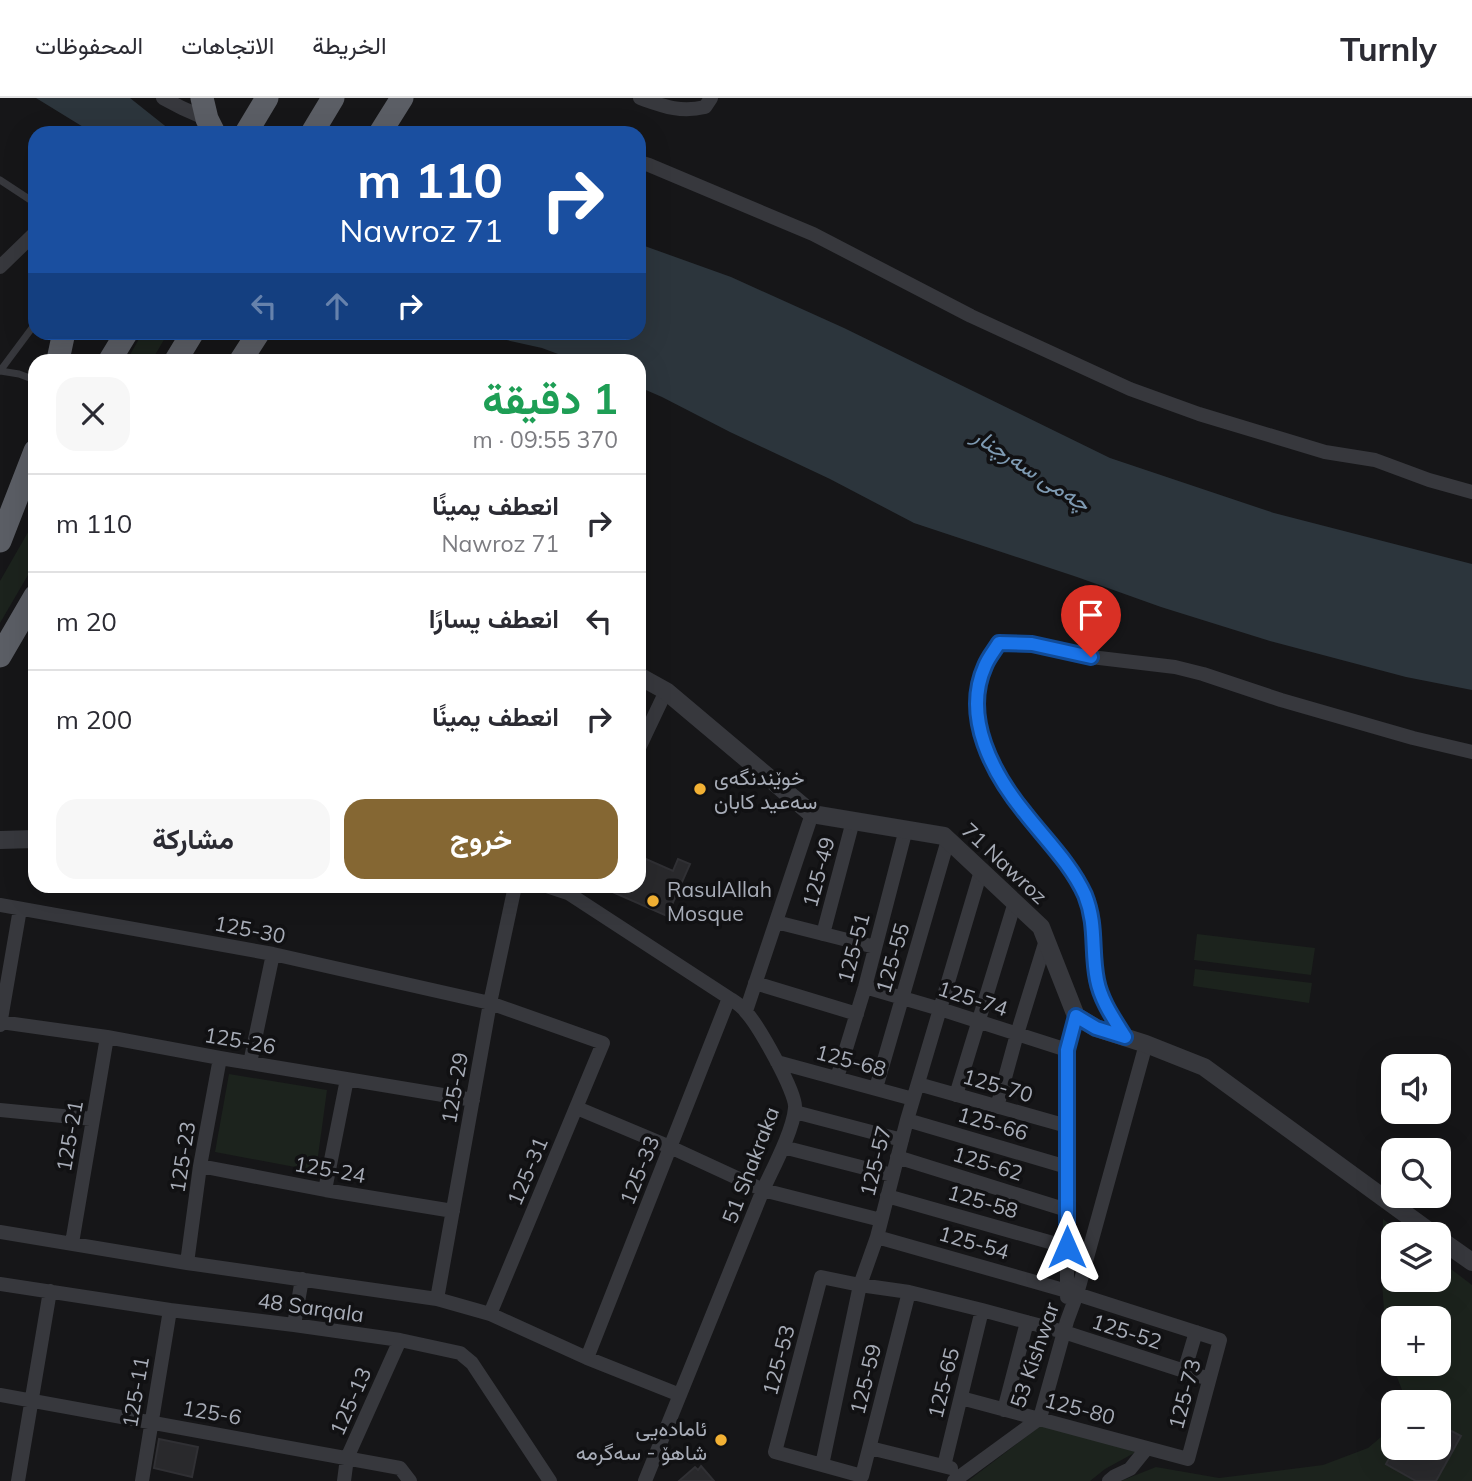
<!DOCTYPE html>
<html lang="ar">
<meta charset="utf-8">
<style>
body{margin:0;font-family:Mulish,Vazirmatn,sans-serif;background:#f7f7f7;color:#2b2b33;direction:rtl;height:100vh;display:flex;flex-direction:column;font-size:26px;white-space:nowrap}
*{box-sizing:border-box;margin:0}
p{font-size:23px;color:#7c7c81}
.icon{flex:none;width:38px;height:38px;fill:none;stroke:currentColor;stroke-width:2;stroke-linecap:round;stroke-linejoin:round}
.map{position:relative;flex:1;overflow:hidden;direction:ltr}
.drawer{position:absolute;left:28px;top:256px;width:618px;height:539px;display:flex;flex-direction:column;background:#fff;border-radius:21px;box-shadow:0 7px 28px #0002;direction:rtl}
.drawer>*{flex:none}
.banner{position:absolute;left:28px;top:28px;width:618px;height:214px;border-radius:21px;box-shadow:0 7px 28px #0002;direction:rtl;background:#1a4fa0;color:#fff;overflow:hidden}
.buttons{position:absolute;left:1381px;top:956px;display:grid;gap:14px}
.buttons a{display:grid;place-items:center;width:70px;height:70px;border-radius:14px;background:#fff;box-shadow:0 7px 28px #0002;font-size:35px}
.pin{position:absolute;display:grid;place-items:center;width:60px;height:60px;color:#fff;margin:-72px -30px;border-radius:50% 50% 50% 0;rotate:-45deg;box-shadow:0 0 7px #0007}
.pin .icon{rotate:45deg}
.me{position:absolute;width:77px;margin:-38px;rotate:0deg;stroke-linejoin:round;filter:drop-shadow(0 0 5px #0008)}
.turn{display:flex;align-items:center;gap:24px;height:147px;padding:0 28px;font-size:32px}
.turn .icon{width:91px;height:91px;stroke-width:2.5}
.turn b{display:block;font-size:49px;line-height:60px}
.lanes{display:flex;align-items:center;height:66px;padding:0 28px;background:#0003;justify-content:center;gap:35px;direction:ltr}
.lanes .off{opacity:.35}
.round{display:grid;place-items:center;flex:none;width:74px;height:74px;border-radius:21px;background:#f7f7f7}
.head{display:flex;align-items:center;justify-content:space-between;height:119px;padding:0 28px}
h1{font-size:42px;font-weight:700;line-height:52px;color:#1e9e55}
.action{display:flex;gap:14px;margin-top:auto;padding:14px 28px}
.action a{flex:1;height:80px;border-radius:21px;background:#856733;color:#fff;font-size:28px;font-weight:700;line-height:80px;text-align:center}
.action a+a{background:#f7f7f7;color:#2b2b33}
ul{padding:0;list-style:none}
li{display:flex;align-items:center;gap:21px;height:98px;padding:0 28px;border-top:2px solid #e1e1e2}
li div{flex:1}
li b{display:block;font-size:26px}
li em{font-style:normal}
header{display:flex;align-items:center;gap:42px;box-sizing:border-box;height:98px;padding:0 35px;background:#fff;border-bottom:2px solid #e1e1e2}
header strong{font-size:33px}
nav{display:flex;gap:38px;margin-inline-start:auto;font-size:24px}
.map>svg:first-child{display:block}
</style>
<header>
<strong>Turnly</strong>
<nav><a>الخريطة</a><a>الاتجاهات</a><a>المحفوظات</a></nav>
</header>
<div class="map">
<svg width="1472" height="1383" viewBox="0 0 1472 1383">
<rect width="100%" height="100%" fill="#161618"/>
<!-- green -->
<path fill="#1c231d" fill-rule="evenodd" d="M143,234L168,235L152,262H127Z
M35,422V465L0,525V483Z
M1197,836L1315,850L1311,877L1194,862Z
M1195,871L1312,885L1309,905L1193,888Z
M229,976L327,992L316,1073L215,1054Z
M1383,1121L1403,1136H1393V1181H1438L1439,1162L1472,1187V1383H1121L1156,1369L1219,1380L1323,1367L1368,1350L1393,1329V1349H1438V1304H1400L1402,1292L1387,1253L1382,1185ZM1393,1220H1438V1265H1393Z
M1043,1326L1136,1354L1105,1371L1090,1383H968Z"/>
<!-- water -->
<path fill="#2c353c" d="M36,0H130L174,35H93Z
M639,146L731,179L844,230L1110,360L1274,415L1472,466V592L1406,579L1270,543L1161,509L1077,479L914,425L830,381L730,334L662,299L639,289V262H574L542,250L475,235L639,234Z"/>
<!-- building -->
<path fill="#29292c" stroke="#303034" stroke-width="2" d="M639,758L673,773L678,761L690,766L667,818L599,788H639Z
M1438,1326L1461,1338L1436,1383H1416L1386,1366L1395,1349H1438Z
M159,1341L198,1349L192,1379L154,1370Z
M701,1368L714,1383H679L695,1369L698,1372Z"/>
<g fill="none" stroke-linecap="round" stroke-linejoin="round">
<!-- service -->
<path stroke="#37383d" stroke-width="7" d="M0,82L35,105
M0,273L35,226
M0,273L19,276L35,282"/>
<!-- minor -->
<path stroke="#37383d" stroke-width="14" d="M163,0L182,10L207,21
M640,0C663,8 680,15 705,9L711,0
M639,64L649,67L813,136L971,218L1130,291L1199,316L1325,354L1375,362L1429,382L1472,394
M0,169L35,135
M639,650L666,593
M547,788L568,795L729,900C735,904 742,908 746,914C758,927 797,995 795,1010C793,1033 773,1070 763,1092L645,1383
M0,807L273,856L490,905L603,945L490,1216
M776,824L875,849
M823,836L853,723
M755,885L857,916
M865,889L940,911L1067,952
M746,913L812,716
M0,924L107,939L220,960L473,1002
M0,927L20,811
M1125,939C1114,921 1101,903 1097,882C1091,852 1097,827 1084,797C1071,766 1046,742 1025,716C992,676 963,619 985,568C988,560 994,553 999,545L1032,546L1091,559L1175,569L1203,576L1281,602L1413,640L1472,654
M777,964L913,1001
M250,965L273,856
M837,980L865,889L906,731
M918,986L1067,1028
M876,990L948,742
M956,997L1015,804
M997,1009L1017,936L1046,842
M577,1010L670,1049L763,1092L881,1122
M0,1012L93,1021
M795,1014L902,1042
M907,1022L1067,1069
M783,1049L892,1077
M897,1059L1067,1112
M200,1068L325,1092L453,1113
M325,1092L347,981
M887,1098L1067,1149
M0,1134L187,1165L437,1201L490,1216L587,1260L680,1297
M877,1139L1067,1193L1220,1242L1188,1361L961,1300
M72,1145L107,939
M187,1165L200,1068L220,960
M0,1186L170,1212L294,1227L400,1242L460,1255L472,1265L550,1383
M1067,1199V952L1076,918
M437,1201L490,905L515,788
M294,1227L302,1181
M587,1260L729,900
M1184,1274L1196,1234
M0,1297L400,1370L410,1383
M1004,1312L1027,1224
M870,1350L951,1370
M822,1367L860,1187L877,1139L907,1022L981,773
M944,1368L982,1212
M862,1378L775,1354L821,1179L860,1187L909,1194L982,1212L1064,1234L1209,1281
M862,1378L909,1194
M18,1383L50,1193
M142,1383L170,1212
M344,1383L347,1360L400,1242
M954,1383L1040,1320L1067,1223L1077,1196L1146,946
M1109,1383L1115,1378L1130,1371L1147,1350"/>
<!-- tertiary -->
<path stroke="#37383d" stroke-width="18" d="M639,578L666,593L812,716L944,738L1041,829L1076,918L1096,930L1146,946L1204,969L1433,1136
M0,742L35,741
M1438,1140L1472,1164"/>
<!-- trunk -->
<path stroke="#5b5e65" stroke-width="23" d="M202,0L207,21L214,35
M246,35L267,0
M312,35L333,0
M380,35L402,0
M58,262L64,234
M110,262L127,234
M176,262L193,234
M241,262L259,234
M0,443L35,353
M0,558L35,498"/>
</g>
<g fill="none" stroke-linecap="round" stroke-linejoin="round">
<!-- route casing -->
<g stroke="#114b97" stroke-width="18">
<path id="route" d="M1067,1149V952L1076,918L1096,930L1125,939C1114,921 1101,903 1097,882C1091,852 1097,827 1085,797C1071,766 1046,742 1025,715C993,676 962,619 985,568C988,560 994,553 999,545L1032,546L1091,559"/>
</g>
<!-- route -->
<use href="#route" stroke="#1a73e8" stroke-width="12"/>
</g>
<!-- markers -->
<g fill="#f2b134" stroke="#111113" stroke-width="2.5">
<circle cx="700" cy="691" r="7"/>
<circle cx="653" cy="803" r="7"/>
<circle cx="721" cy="1342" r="7"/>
</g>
<g text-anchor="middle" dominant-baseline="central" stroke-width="7" stroke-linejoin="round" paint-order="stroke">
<!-- poi labels -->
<g font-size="21" fill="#a8adb8" stroke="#111113" text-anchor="start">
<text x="714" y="679">خوێندنگەی<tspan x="714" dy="24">سەعید کابان</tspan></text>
<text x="667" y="791">RasulAllah<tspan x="667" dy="24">Mosque</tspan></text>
<text x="707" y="1330" text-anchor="end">ئامادەیی<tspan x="707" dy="24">شاهۆ - سەگرمە</tspan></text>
</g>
<!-- street labels -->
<g font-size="21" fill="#a8adb8" stroke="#111113">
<text transform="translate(1005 765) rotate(43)">71 Nawroz</text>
<text transform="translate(818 774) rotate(-75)">125-49</text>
<text transform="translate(250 831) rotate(11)">125-30</text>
<text transform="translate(853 850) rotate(-75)">125-51</text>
<text transform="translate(892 860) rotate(-74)">125-55</text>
<text transform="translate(973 900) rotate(18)">125-74</text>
<text transform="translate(240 942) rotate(10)">125-26</text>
<text transform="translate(851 962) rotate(15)">125-68</text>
<text transform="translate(998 987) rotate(16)">125-70</text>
<text transform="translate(454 990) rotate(-80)">125-29</text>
<text transform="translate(993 1025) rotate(16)">125-66</text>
<text transform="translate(69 1038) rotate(-80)">125-21</text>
<text transform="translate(182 1059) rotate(-81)">125-23</text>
<text transform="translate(875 1063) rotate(-76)">125-57</text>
<text transform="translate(988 1065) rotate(17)">125-62</text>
<text transform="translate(750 1067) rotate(-69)">51 Shakraka</text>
<text transform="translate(330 1071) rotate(10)">125-24</text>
<text transform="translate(639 1072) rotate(-68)">125-33</text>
<text transform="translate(527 1073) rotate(-67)">125-31</text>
<text transform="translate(983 1103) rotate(16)">125-58</text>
<text transform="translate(974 1144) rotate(16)">125-54</text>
<text transform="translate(311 1209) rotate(8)">48 Sarqala</text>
<text transform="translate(1127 1233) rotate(18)">125-52</text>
<text transform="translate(1034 1257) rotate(-71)">53 Kishwar</text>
<text transform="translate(778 1262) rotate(-75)">125-53</text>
<text transform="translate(865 1281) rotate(-76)">125-59</text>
<text transform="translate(943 1285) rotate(-76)">125-65</text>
<text transform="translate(135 1294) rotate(-80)">125-11</text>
<text transform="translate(1184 1296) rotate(-75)">125-73</text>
<text transform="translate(350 1303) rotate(-66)">125-13</text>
<text transform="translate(1080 1310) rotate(15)">125-80</text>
<text transform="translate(212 1314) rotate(10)">125-6</text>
</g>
<!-- water labels -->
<g font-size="23" font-style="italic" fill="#7f9bb3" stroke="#111113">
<text transform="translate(1032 371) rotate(33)">چەمی سەرچنار</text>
</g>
</g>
</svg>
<div class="buttons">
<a><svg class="icon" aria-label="sound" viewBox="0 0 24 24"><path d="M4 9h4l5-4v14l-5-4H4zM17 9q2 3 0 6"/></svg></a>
<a><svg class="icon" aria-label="search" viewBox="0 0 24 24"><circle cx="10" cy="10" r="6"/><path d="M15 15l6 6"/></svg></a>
<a><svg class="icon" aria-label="layers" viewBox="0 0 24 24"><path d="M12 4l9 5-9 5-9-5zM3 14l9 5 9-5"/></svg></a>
<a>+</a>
<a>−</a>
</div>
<div class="pin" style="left:1091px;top:559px;background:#d93025"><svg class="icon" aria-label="arrive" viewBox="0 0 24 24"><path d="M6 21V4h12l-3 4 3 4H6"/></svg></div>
<svg class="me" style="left:1067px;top:1149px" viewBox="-20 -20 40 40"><path d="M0-17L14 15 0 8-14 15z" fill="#1a73e8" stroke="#fff" stroke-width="4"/></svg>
<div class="banner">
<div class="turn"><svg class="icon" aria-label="right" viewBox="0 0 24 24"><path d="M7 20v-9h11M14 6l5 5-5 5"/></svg><div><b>110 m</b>71 Nawroz</div></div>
<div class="lanes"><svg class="icon off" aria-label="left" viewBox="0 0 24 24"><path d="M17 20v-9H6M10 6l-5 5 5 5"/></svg><svg class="icon off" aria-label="ahead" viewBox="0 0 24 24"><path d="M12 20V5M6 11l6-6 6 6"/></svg><svg class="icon" aria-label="right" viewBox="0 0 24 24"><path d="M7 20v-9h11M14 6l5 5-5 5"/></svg></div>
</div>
<section class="drawer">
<div class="head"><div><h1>1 دقيقة</h1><p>370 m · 09:55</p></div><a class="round"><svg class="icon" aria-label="close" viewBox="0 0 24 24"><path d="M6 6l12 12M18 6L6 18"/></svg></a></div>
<ul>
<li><svg class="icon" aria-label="right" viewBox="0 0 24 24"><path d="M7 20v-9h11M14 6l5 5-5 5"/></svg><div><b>انعطف يمينًا</b><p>71 Nawroz</p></div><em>110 m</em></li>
<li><svg class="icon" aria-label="left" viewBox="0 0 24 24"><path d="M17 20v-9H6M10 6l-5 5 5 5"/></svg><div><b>انعطف يسارًا</b></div><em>20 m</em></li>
<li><svg class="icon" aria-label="right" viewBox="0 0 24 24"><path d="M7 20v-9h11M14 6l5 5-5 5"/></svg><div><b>انعطف يمينًا</b></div><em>200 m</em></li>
</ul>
<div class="action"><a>خروج</a><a>مشاركة</a></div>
</section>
</div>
